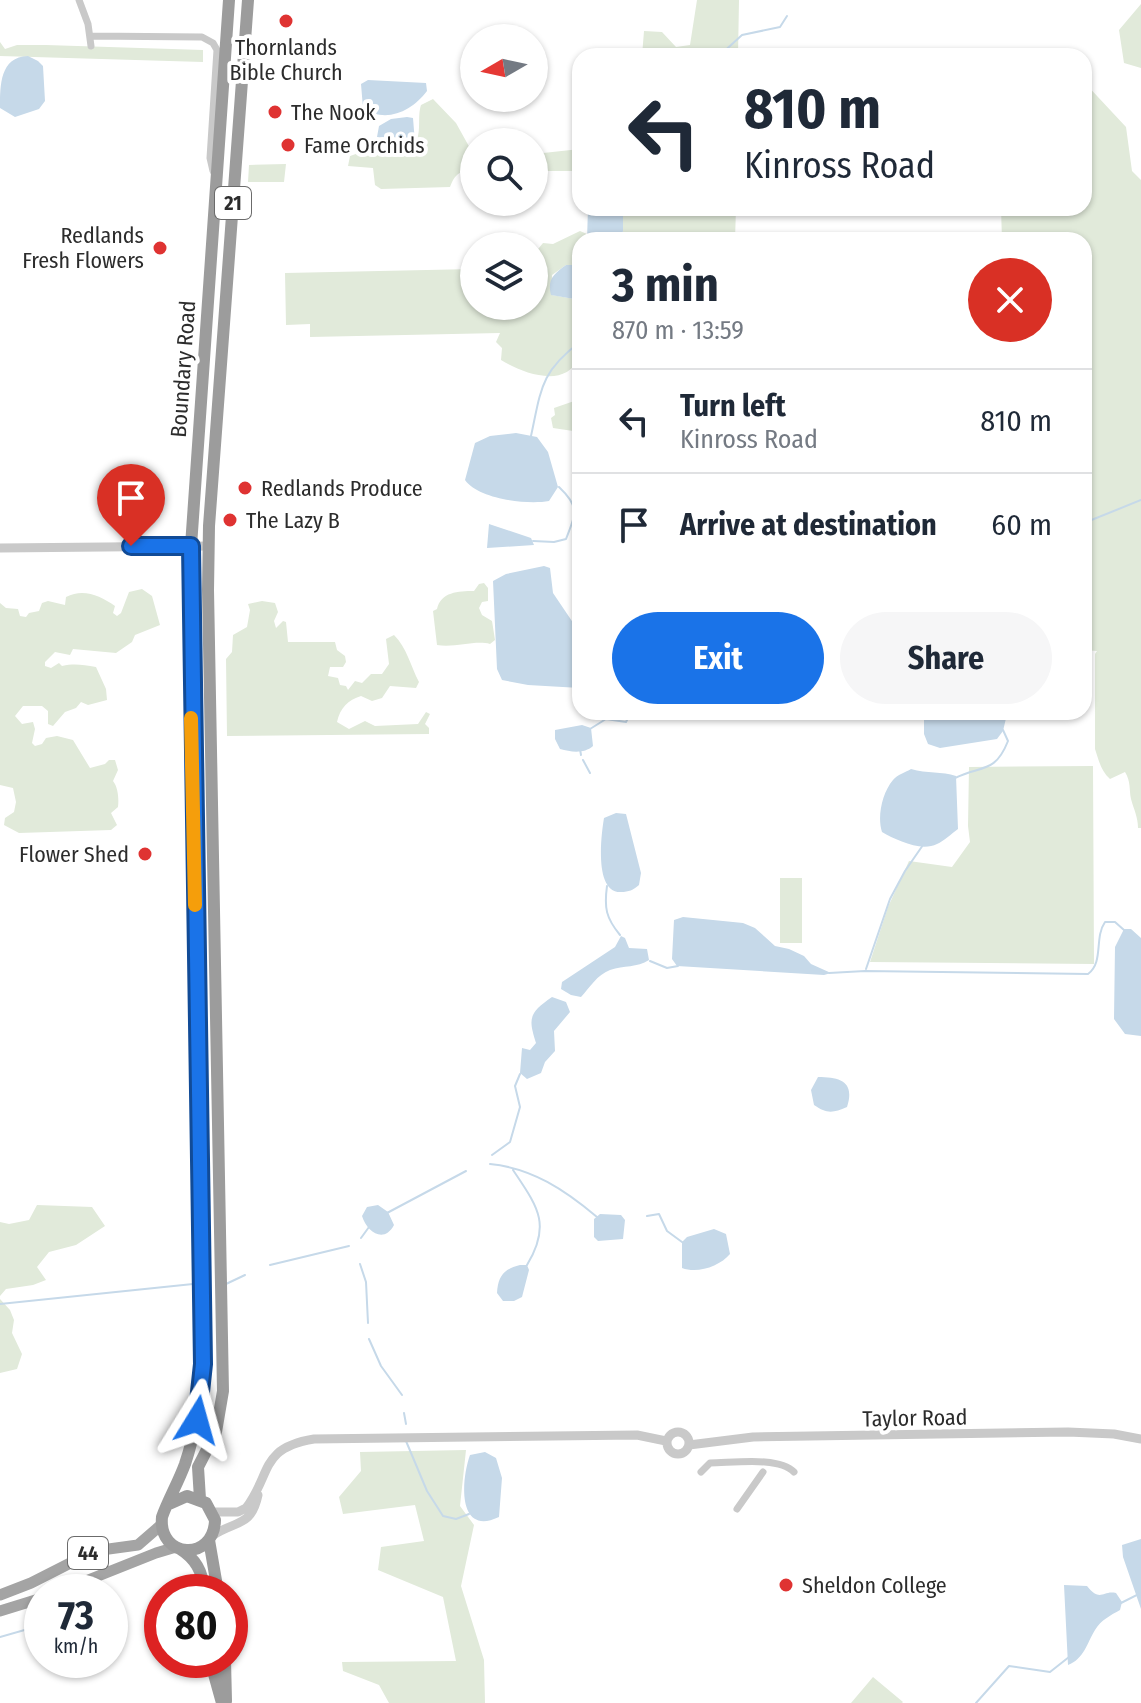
<!DOCTYPE html>
<meta charset="utf-8">
<style>
body{margin:0;font-family:"Fira Sans Condensed",sans-serif;background:#f6f6f7;color:#1f2937;height:100vh;display:flex;flex-direction:column;font-size:30px;white-space:nowrap}
*{box-sizing:border-box;margin:0}
p{font-size:26px;color:#747a83}
.icon{flex:none;width:44px;height:44px;fill:none;stroke:currentColor;stroke-width:2;stroke-linecap:round;stroke-linejoin:round}
.map{position:relative;flex:1;overflow:hidden}
.details{position:absolute;left:572px;top:232px;width:520px;height:488px;display:flex;flex-direction:column;background:#fff;border-radius:24px;box-shadow:0 2px 6px #0004}
.details>*{flex:none}
.guide{position:absolute;left:572px;top:48px;width:520px;height:168px;border-radius:24px;box-shadow:0 2px 6px #0004;background:#fff;color:#1f2937;overflow:hidden}
.needle{width:52px;rotate:261deg}
.fabs{position:absolute;left:460px;top:24px;display:grid;gap:16px}
.fabs a{display:grid;place-items:center;width:88px;height:88px;border-radius:50%;background:#fff;box-shadow:0 2px 6px #0004;font-size:40px}
.speed{position:absolute;left:24px;top:1574px;display:flex;gap:16px;font-size:40px;font-weight:700;text-align:center}
.speed>*{display:grid;place-content:center;width:104px;height:104px;border-radius:50%;background:#fff;box-shadow:0 2px 6px #0004;line-height:1}
.speed small{font-size:20px;font-weight:400}
.speed .limit{border:12px solid #d22;background:#fff;color:#111}
.pin{position:absolute;display:grid;place-items:center;width:68px;height:68px;color:#fff;margin:-82px -34px;border-radius:50% 50% 50% 0;rotate:-45deg;box-shadow:0 0 8px #0007}
.pin .icon{rotate:45deg}
.me{position:absolute;width:88px;margin:-44px;rotate:8deg;stroke-linejoin:round;filter:drop-shadow(0 0 6px #0008)}
.turn{display:flex;align-items:center;gap:28px;height:168px;padding:0 40px;font-size:36px}
.turn .icon{width:104px;height:104px;stroke-width:2.5}
.turn b{display:block;font-size:56px;line-height:68px}
.round{display:grid;place-items:center;flex:none;width:84px;height:84px;border-radius:42px;background:#f6f6f7}
.summary{display:flex;align-items:center;justify-content:space-between;height:136px;padding:0 40px}
h1{font-size:48px;font-weight:700;line-height:60px}
.cta{display:flex;gap:16px;margin-top:auto;padding:16px 40px}
.cta a{flex:1;height:92px;border-radius:48px;background:#1a73e8;color:#fff;font-size:32px;font-weight:700;line-height:92px;text-align:center}
.cta a+a{background:#f6f6f7;color:#1f2937}
ul{padding:0;list-style:none}
li{display:flex;align-items:center;gap:24px;height:104px;padding:0 40px;border-top:2px solid #e0e1e3}
li div{flex:1}
li b{display:block;font-size:30px}
li em{font-style:normal}
.map>svg:first-child{display:block}
</style>
<div class="map">
<svg width="1141" height="1703" viewBox="0 0 1141 1703">
<rect width="100%" height="100%" fill="#fff"/>
<!-- green -->
<path fill="#e1eada" d="M697,0H739L738,56H642L644,31L662,32L676,47L690,45Z
M1141,4V68L1124,63L1119,30Z
M0,42L5,49L17,45H46L203,50V62L0,56Z
M1084,82L1126,127L1132,171L1141,180V828H1138C1138,817 1134,810 1131,799C1129,789 1131,782 1125,772L1110,779C1101,771 1099,761 1095,749V654L1097,651L1084,650V240H1002L1001,208H1084Z
M433,99L456,123L471,150L474,151V170C460,170 455,174 450,187L381,189L375,185L373,168L348,166L350,156L373,148L377,137L381,150L415,143C422,133 417,117 421,105Z
M580,149V171H534V154Z
M286,164L284,182H248L249,165Z
M623,208H736L735,240H620L623,231Z
M580,231L587,234V240H580V265H566L552,275V295L580,300C580,313 584,346 579,357C566,390 522,373 501,360L502,348L496,342L500,333L310,337V324L286,325L285,273L474,269V306H534V254L543,243L553,244Z
M580,399V435L573,431L553,428L551,418L555,415L554,408Z
M484,583L488,588V601L482,602L479,608L482,615L492,621L495,640L490,644C475,640 455,648 437,645L433,611L437,609C441,592 458,591 474,591L479,584Z
M142,589L152,596L160,625L135,635L132,642L116,653L73,649L70,655L55,652L45,662V666L51,668L59,663L62,666C75,663 83,665 96,667L106,689L107,700L88,705L81,702L76,708L65,712L53,726L48,724V711L42,706H23L15,716L22,724L33,722L35,729L32,743L35,746L42,744L46,738L57,736L73,740L90,768L105,764L109,760H115L118,770L113,781C118,787 119,799 118,807L111,813L117,825L111,830L19,833L4,825L5,818L14,812L16,802L13,788L0,785V603L6,608L18,609L20,616L26,617L29,613L39,611L42,603L48,601L65,605L66,597C84,588 100,596 115,606L113,613L117,616L121,613L129,592Z
M262,601L275,603L278,612L274,621L276,628L283,621L286,622L288,642H335L337,650L345,656L346,662L343,667H330L328,676L338,678L340,685L346,686L348,690L355,681L362,683L371,674H382L389,664L386,639L394,635C407,648 410,665 419,682L416,688L390,686L382,698L372,701L361,696C348,700 340,708 337,722L349,729L365,721L375,726L418,724L426,712L430,714L425,724L429,728V734L227,736L226,659L232,652L233,635L247,627L250,610L248,604Z
M1093,766L1094,964L870,962L888,907L909,861L952,867L970,842L968,826L969,767Z
M780,878H802V943H780Z
M37,1205L92,1207L105,1226L76,1245L49,1252L37,1267L46,1280L33,1285L6,1289L0,1296V1222L9,1224L29,1220Z
M0,1299L10,1310L14,1320L12,1333L22,1354L17,1369L0,1373Z
M466,1450L460,1506L474,1525L461,1586L484,1660L485,1703H389L379,1685L343,1671L342,1662L456,1661L443,1597L378,1570L381,1547L424,1541L415,1505L343,1514L339,1497L361,1471L360,1452Z
M873,1677L903,1702L902,1703H851Z"/>
<!-- water -->
<path fill="#c6d9e9" d="M28,56L38,61L43,66L45,101L39,109L15,117L0,108C0,85 0,57 28,56Z
M368,80L426,83L427,91C412,111 386,124 363,108L361,84Z
M407,117L413,118L415,143L399,152L381,150L377,137L379,126L391,119Z
M588,208H623V231L620,240H587Z
M566,265H580V300L551,295C547,279 554,274 566,265Z
M516,433L537,437L548,452L558,487L549,501C527,505 478,499 465,480L475,443L490,436Z
M489,524L531,538L534,545L487,548Z
M544,566L550,568L553,593L580,633V688L528,685L502,680L497,669L493,581L506,574Z
M924,712H1007V714L1003,731L997,739L940,748L928,744L924,734Z
M582,725L591,728L593,746C584,754 571,752 560,749L555,739V730Z
M911,769C927,774 942,771 956,776L958,829C951,834 944,841 937,844C921,852 896,840 882,832C877,817 882,793 893,780C897,775 906,772 911,769Z
M616,813L626,814L641,873L639,885C633,890 629,892 621,892C594,893 601,836 604,818Z
M683,917L743,923L755,928L775,946L789,949L804,956L811,964L831,973L824,975L677,966L672,959L674,920Z
M1124,929H1131L1141,938V1036L1125,1034L1114,1019L1115,947Z
M621,936L625,938L629,948L647,949L649,960C637,968 624,965 610,970C597,975 590,987 581,997L571,995L561,989L562,982L615,947Z
M552,997L566,1002L570,1012L554,1031L555,1051L545,1062L541,1073L527,1079L520,1073L522,1048L530,1050L536,1043C528,1018 529,1013 552,997Z
M818,1077C841,1077 855,1082 847,1107C833,1113 827,1114 814,1105L811,1090Z
M378,1205L388,1212L394,1225C384,1244 367,1232 362,1216L367,1207Z
M600,1214L621,1215L625,1220L623,1239L598,1241L594,1237V1219Z
M714,1229L726,1234L730,1254C720,1266 698,1274 682,1268V1242L687,1237Z
M520,1265H527L529,1270L522,1297L514,1301H503L497,1293C498,1276 504,1269 520,1265Z
M485,1452L496,1458L502,1478L499,1517C457,1537 461,1480 470,1455Z
M1141,1539V1609L1123,1557L1122,1545Z
M1064,1585L1087,1586C1101,1603 1102,1590 1116,1593L1122,1602L1120,1610C1111,1615 1101,1620 1095,1630C1087,1643 1084,1659 1068,1665Z"/>
<g fill="none" stroke-linecap="round" stroke-linejoin="round">
<!-- stream -->
<path stroke="#c6d9e9" stroke-width="2" d="M719,56L742,35L780,27L787,16
M531,436C541,390 540,372 580,342
M1084,523L1141,500
M533,541L554,542L566,539C576,513 580,507 559,487
M590,729L606,719L626,722L631,712
M580,749L581,755
M583,760L590,773
M955,778C981,765 995,774 1008,741L1003,730
M607,886C604,908 606,918 620,935
M650,961L667,968L678,966
M866,969L890,899L905,871L923,845
M829,973L865,971L1088,974C1104,962 1094,938 1105,922H1115L1124,930
M492,1155L510,1142L520,1107L515,1086L520,1074
M490,1164C532,1168 565,1190 597,1217
M513,1170C537,1206 552,1224 527,1265
M387,1213L466,1171
M647,1216L659,1214L667,1231L682,1242
M361,1238L369,1227
M360,1264L366,1282L368,1323
M270,1265L349,1246
M226,1284L245,1275
M0,1304L193,1284
M369,1339L381,1366L402,1395
M404,1413L406,1424
M406,1441L427,1491L443,1516L456,1519L469,1514
M1121,1603L1141,1593
M0,1637L42,1625
M976,1703L1009,1666L1050,1672L1069,1657"/>
<!-- minor -->
<path stroke="#c9c9c9" stroke-width="7" d="M79,0L88,24L91,46
M90,36L202,37L213,43L217,50L210,158L213,171
M701,1472L710,1463C732,1463 779,1456 794,1472
M737,1509L763,1472"/>
<!-- tertiary -->
<path stroke="#c9c9c9" stroke-width="9" d="M0,548L209,546
M667 1443a11 11 0 1 1 22 0a11 11 0 1 1-22 0Z
M689,1445L753,1437L1068,1432L1114,1434L1141,1439
M213,1512H238L246,1508C272,1474 259,1448 314,1439L637,1435L666,1441
M212,1536C235,1520 251,1528 258,1495"/>
<!-- primary -->
<path stroke="#a4a4a4" stroke-width="11" d="M58,1592L156,1553L176,1547
M0,1595L31,1583L94,1551L138,1545L161,1525
M0,1611L42,1598"/>
<!-- trunk -->
<path stroke="#9c9c9c" stroke-width="12" d="M200,1499L198,1467L216,1432L223,1391L208,590L209,526L248,0
M169,1504L187,1496L206,1503L215,1520C214,1562 158,1559 162,1517C168,1500 178,1483 185,1464C196,1431 201,1398 203,1364L191,722V546L229,0
M209,1540L218,1592
M180,1549C196,1559 204,1574 203,1592
M210,1660L222,1703
M225,1660L226,1701"/>
</g>
<g fill="none" stroke-linecap="round" stroke-linejoin="round">
<!-- route casing -->
<g stroke="#114b97" stroke-width="20">
<path id="route" d="M131,546H191L203,1364L197,1420"/>
</g>
<!-- route -->
<use href="#route" stroke="#1a73e8" stroke-width="14"/>
<!-- slow -->
<path stroke="#f59e0b" stroke-width="14" d="M191,718L195,905"/>
</g>
<!-- markers -->
<g fill="#df3332" stroke="#fff" stroke-width="3">
<circle cx="286" cy="21" r="8"/>
<circle cx="275" cy="112" r="8"/>
<circle cx="288" cy="145" r="8"/>
<circle cx="160" cy="248" r="8"/>
<circle cx="245" cy="488" r="8"/>
<circle cx="230" cy="520" r="8"/>
<circle cx="145" cy="854" r="8"/>
<circle cx="786" cy="1585" r="8"/>
</g>
<g text-anchor="middle" dominant-baseline="central" stroke-width="8" stroke-linejoin="round" paint-order="stroke">
<!-- shield labels -->
<g fill="#fff" stroke="#6b6b6b" stroke-width="2">
<rect x="215" y="187" width="36" height="32" rx="6"/>
<rect x="68" y="1537" width="40" height="32" rx="6"/>
</g>
<g font-size="20" font-weight="bold" fill="#2c2c2c">
<text x="233" y="203">21</text>
<text x="88" y="1553">44</text>
</g>
<!-- poi labels -->
<g font-size="22" fill="#2c2c2c" stroke="#fff" text-anchor="start">
<text x="286" y="47" text-anchor="middle">Thornlands<tspan x="286" dy="25">Bible Church</tspan></text>
<text x="291" y="112">The Nook</text>
<text x="304" y="145">Fame Orchids</text>
<text x="144" y="235" text-anchor="end">Redlands<tspan x="144" dy="25">Fresh Flowers</tspan></text>
<text x="261" y="488">Redlands Produce</text>
<text x="246" y="520">The Lazy B</text>
<text x="129" y="854" text-anchor="end">Flower Shed</text>
<text x="802" y="1585">Sheldon College</text>
</g>
<!-- street labels -->
<g font-size="22" fill="#2c2c2c" stroke="#fff">
<text transform="translate(183 369) rotate(-86)">Boundary Road</text>
<text transform="translate(915 1418) rotate(-1)">Taylor Road</text>
</g>
</g>
</svg>
<div class="fabs">
<a><svg class="needle" viewBox="-14 -14 28 28"><path d="M0-13l5 13h-10z" fill="#e53935"/><path d="M0 13l5-13h-10z" fill="#747a83"/></svg></a>
<a><svg class="icon" aria-label="search" viewBox="0 0 24 24"><circle cx="10" cy="10" r="6"/><path d="M15 15l6 6"/></svg></a>
<a><svg class="icon" aria-label="layers" viewBox="0 0 24 24"><path d="M12 4l9 5-9 5-9-5zM3 14l9 5 9-5"/></svg></a>
</div>
<div class="speed"><div>73<small>km/h</small></div><div class="limit">80</div></div>
<div class="pin" style="left:131px;top:546px;background:#d93025"><svg class="icon" aria-label="arrive" viewBox="0 0 24 24"><path d="M6 21V4h12l-3 4 3 4H6"/></svg></div>
<svg class="me" style="left:197px;top:1420px" viewBox="-20 -20 40 40"><path d="M0-17L14 15 0 8-14 15z" fill="#1a73e8" stroke="#fff" stroke-width="4"/></svg>
<div class="guide">
<div class="turn"><svg class="icon" aria-label="left" viewBox="0 0 24 24"><path d="M17 20v-9H6M10 6l-5 5 5 5"/></svg><div><b>810 m</b>Kinross Road</div></div>
</div>
<section class="details">
<div class="summary"><div><h1>3 min</h1><p>870 m · 13:59</p></div><a class="round" style="background:#d93025;color:#fff"><svg class="icon" aria-label="close" viewBox="0 0 24 24"><path d="M6 6l12 12M18 6L6 18"/></svg></a></div>
<ul>
<li><svg class="icon" aria-label="left" viewBox="0 0 24 24"><path d="M17 20v-9H6M10 6l-5 5 5 5"/></svg><div><b>Turn left</b><p>Kinross Road</p></div><em>810 m</em></li>
<li><svg class="icon" aria-label="arrive" viewBox="0 0 24 24"><path d="M6 21V4h12l-3 4 3 4H6"/></svg><div><b>Arrive at destination</b></div><em>60 m</em></li>
</ul>
<div class="cta"><a>Exit</a><a>Share</a></div>
</section>
</div>
